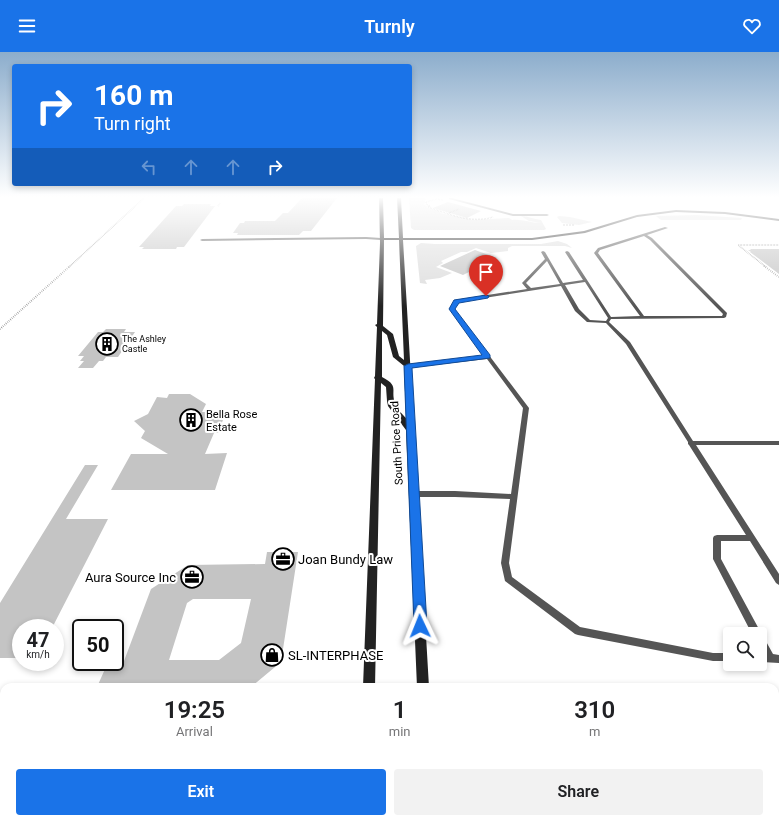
<!DOCTYPE html>
<style>
body{margin:0;font-family:Roboto,sans-serif;background:#f2f2f2;color:#202124;height:100vh;display:flex;flex-direction:column;font-size:15px;white-space:nowrap}
*{box-sizing:border-box;margin:0}
p{font-size:13px;color:#757577}
.icon{flex:none;width:22px;height:22px;fill:none;stroke:currentColor;stroke-width:2;stroke-linecap:round;stroke-linejoin:round}
.map{position:relative;flex:1;overflow:hidden}
.sheet{position:absolute;left:0px;top:631px;width:779px;height:140px;display:flex;flex-direction:column;background:#fff;border-radius:12px 12px 0 0;box-shadow:0 2px 6px #0003}
.sheet>*{flex:none}
.top-card{position:absolute;left:12px;top:12px;width:400px;height:122px;border-radius:4px;box-shadow:0 2px 6px #0003;background:#1a73e8;color:#fff;overflow:hidden}
.buttons{position:absolute;left:723px;top:575px;display:grid;gap:8px}
.buttons a{display:grid;place-items:center;width:44px;height:44px;border-radius:4px;background:#fff;box-shadow:0 2px 6px #0003;font-size:20px}
.speed{position:absolute;left:12px;top:567px;display:flex;gap:8px;font-size:20px;font-weight:700;text-align:center}
.speed>*{display:grid;place-content:center;width:52px;height:52px;border-radius:50%;background:#fff;box-shadow:0 2px 6px #0003;line-height:1}
.speed small{font-size:10px;font-weight:400}
.speed .limit{border:2px solid #111;border-radius:6px;background:#fff;color:#111}
.pin{position:absolute;display:grid;place-items:center;width:34px;height:34px;color:#fff;margin:-41px -17px;border-radius:50% 50% 50% 0;rotate:-45deg;box-shadow:0 0 4px #0007}
.pin .icon{rotate:45deg}
.me{position:absolute;width:44px;margin:-22px;rotate:358deg;stroke-linejoin:round;filter:drop-shadow(0 0 3px #0008)}
.turn{display:flex;align-items:center;gap:14px;height:84px;padding:0 16px;font-size:18px}
.turn .icon{width:52px;height:52px;stroke-width:2.5}
.turn b{display:block;font-size:28px;line-height:34px}
.lanes{display:flex;align-items:center;height:38px;padding:0 16px;background:#0003;justify-content:center;gap:20px;direction:ltr}
.lanes .off{opacity:.35}
.eta{display:flex;justify-content:space-evenly;align-items:center;height:68px;text-align:center}
.eta b{font-size:24px;font-weight:600;line-height:28px}
.button{display:flex;gap:8px;margin-top:auto;padding:8px 16px}
.button a{flex:1;height:46px;border-radius:4px;background:#1a73e8;color:#fff;font-size:16px;font-weight:600;line-height:46px;text-align:center}
.button a+a{background:#f2f2f2;color:#202124}
header{display:flex;justify-content:space-between;align-items:center;height:52px;padding:0 16px;background:#1a73e8;color:#fff;font-size:18px;font-weight:600}
.map>svg:first-child{display:block}
</style>
<header><svg class="icon" aria-label="menu" viewBox="0 0 24 24"><path d="M4 6h16M4 12h16M4 18h16"/></svg>Turnly<svg class="icon" aria-label="heart" viewBox="0 0 24 24"><path d="M12 20l-8-8c-3-5 5-10 8-4 3-6 11-1 8 4z"/></svg></header>
<div class="map">
<svg width="779" height="771" viewBox="0 0 779 771">
<rect width="100%" height="100%" fill="#fff"/>
<!-- green -->
<path fill="#dcdcdc" d="M409,146H426L424,153L429,154L426,155L441,160L440,161L473,168L509,166L512,168C523,167 530,171 541,171L529,169L521,164C528,164 533,167 541,168L546,177L544,178H414L411,176Z
M696,163L742,166L741,168H661L656,164Z
M559,164L570,165L592,170L579,173L562,171L557,165Z
M558,189L567,192L572,196L565,194H512L508,196V199L491,201L476,196L467,200H461L441,209L443,211L436,215L452,221L440,226L425,228L427,232L420,231L416,194L421,191L435,192H541Z"/>
<!-- building -->
<path fill="#c4c4c4" fill-rule="evenodd" d="M302,146H337L311,179H303L299,183H237L238,181H233L240,171H244L245,169H275L283,161H288Z
M448,150L481,159L467,166L433,156Z
M184,152H211L210,154H215L184,195H177L176,197H142L144,195H139L176,154H182Z
M750,197H779V222L750,200H751L748,198H751Z
M475,198L497,206L463,223L440,214Z
M106,277H126L124,280H135L118,305H106L103,309H99L93,316H78L84,309H80L84,304H78L98,280H103Z
M169,342H190L206,352L202,360H226L218,381H214L205,402L227,401L215,438H111L131,402H168L141,386L145,379L134,369L148,362L157,345L167,346Z
M85,413H98L66,467H108L52,576H21V606H0V551Z
M267,500H298L281,610L251,635H97L105,617H121L151,537L188,513L265,512ZM193,547H251L241,591L219,608H169L187,551Z"/>
<g fill="none" stroke-linecap="round" stroke-linejoin="round">
<!-- path-far1 -->
<path stroke="#777" stroke-width="1.5" stroke-dasharray="0.5 1" stroke-linecap="butt" d="M443,148L437,147L426,150V152L430,154L428,155C449,162 471,172 493,165
M218,154L220,151
M449,161L459,157
M563,173H574
M69,215L144,146
M766,215L738,193H779"/>
<!-- path -->
<path stroke="#777" stroke-width="2" stroke-dasharray="0.5 1.5" stroke-linecap="butt" d="M764,214L779,225
M0,277L70,214"/>
<!-- lane -->
<path fill="#555" fill-rule="evenodd" d="M449,146H452L513,162H547L549,163L547,164H513L449,147Z
M665,175L668,176L647,183L652,186L727,261L726,265L724,266L611,267L609,270L630,290L693,389H779V393H696L779,522V533L776,531L750,489H721V507L760,579L761,583L763,584L773,602L779,603V611L760,610V602H763L760,596V582H752L713,507V486L714,484L717,483H746L689,393L688,392V390L626,292L606,271L587,270L575,259L561,234L458,250L454,257L529,356L509,511L512,525L580,575L713,601H730V609H713L578,583L575,582L505,529L501,511L510,447L455,445H414L412,444L411,442L412,440L414,439H455L511,442L523,356L487,307L408,316L405,314L408,312L485,304L450,257L455,248L527,237L522,231L545,207L541,200L543,199L545,200L563,231L583,228L565,200L567,199L569,200L611,265L640,264L594,201L598,196ZM644,184L650,188L723,262L722,264H644L598,201L600,198ZM547,209L560,232L531,236L526,231ZM585,230L608,266L606,269L590,268L579,257L565,233Z"/>
<!-- street -->
<path fill="#555" fill-rule="evenodd" d="M366,185L381,186L383,187L381,188L366,187L202,189L200,188L202,187Z"/>
<!-- secondary -->
<path fill="#222" fill-rule="evenodd" d="M379,146H383L384,186H399L397,146H401L403,186H532L584,179L637,163L676,158L725,160L779,167V169L725,162L676,160L637,165L585,181L532,188H403L429,635H417L406,378L388,354L387,349L386,335L381,331L375,635H363L375,327L374,326L375,324L377,275L375,273L377,272L380,191ZM384,188H399L404,308L399,304L393,282L383,274ZM382,279L387,283L393,305L404,314L406,366C402,362 397,357 395,351C390,338 400,334 382,325Z
M775,715H779V729H775Z
M0,731H4V745H0Z
M359,767H373V771H359Z
M425,767H439L440,771H426Z"/>
</g>
<!-- sky -->
<linearGradient id="sky" x2="0" y2="1"><stop stop-color="#8cadcc"/><stop offset="0.57" stop-color="#fff"/><stop offset="1" stop-color="#fff" stop-opacity="0"/></linearGradient>
<rect width="779" height="254" fill="url(#sky)"/>
<!-- route -->
<path fill="#1a73e8" stroke="#114b97" d="M486,243L489,244L488,246L459,251L455,257L490,303V306L412,316L427,574L425,578L420,580L416,578L414,574L404,314L408,312L482,303L449,257L454,248Z"/>
<!-- icons -->
<defs>
<g id="building-ring" transform="scale(1.15)"><circle r="9.5" fill="#fff" stroke="#000" stroke-width="1.5"/><path d="M-4-6H4V6H1V3H-1V6H-4ZM-2.5-4.3h1.7v1.8h-1.7ZM.8-4.3h1.7v1.8H.8ZM-2.5-1h1.7V.8h-1.7ZM.8-1h1.7V.8H.8Z" fill="#000"/></g>
<g id="office-ring" transform="scale(1.15)"><circle r="9.5" fill="#fff" stroke="#000" stroke-width="1.5"/><path d="M-6-3h4V-5.5h4V-3h4V5H-6ZM-1-4.5V-3h2v-1.5ZM-6 0V1H6V0Z" fill="#000"/></g>
<g id="shop-ring" transform="scale(1.15)"><circle r="9.5" fill="#fff" stroke="#000" stroke-width="1.5"/><path d="M-5-2.5h2.3a2.7 3.5 0 0 1 5.4 0H5L5.5 6h-11ZM-1.5-2.5h3a1.5 2.3 0 0 0-3 0Z" fill="#000"/></g>
</defs>
<g fill-rule="evenodd">
<use href="#building-ring" x="107" y="292"/>
<use href="#building-ring" x="191" y="368"/>
<use href="#office-ring" x="283" y="507"/>
<use href="#office-ring" x="192" y="525"/>
<use href="#shop-ring" x="272" y="603"/>
</g>
<g text-anchor="middle" dominant-baseline="central" stroke-width="4" stroke-linejoin="round" paint-order="stroke">
<!-- far-poi labels -->
<g font-size="9" fill="#000" stroke="#fff" text-anchor="start">
<text x="122" y="287">The Ashley<tspan x="122" dy="10">Castle</tspan></text>
</g>
<!-- poi labels -->
<g font-size="11" fill="#000" stroke="#fff" text-anchor="start">
<text x="206" y="362">Bella Rose<tspan x="206" dy="13">Estate</tspan></text>
</g>
<!-- street labels -->
<g font-size="11" fill="#000" stroke="#fff">
<text transform="translate(397 391) rotate(-93)">South Price Road</text>
</g>
<!-- near-poi labels -->
<g font-size="13" fill="#000" stroke="#fff" text-anchor="start">
<text x="298" y="507">Joan Bundy Law</text>
<text x="176" y="525" text-anchor="end">Aura Source Inc</text>
<text x="288" y="603">SL-INTERPHASE</text>
</g>
</g>
</svg>
<div class="buttons">
<a><svg class="icon" aria-label="search" viewBox="0 0 24 24"><circle cx="10" cy="10" r="6"/><path d="M15 15l6 6"/></svg></a>
</div>
<div class="speed"><div>47<small>km/h</small></div><div class="limit">50</div></div>
<div class="pin" style="left:486px;top:244px;background:#d93025"><svg class="icon" aria-label="arrive" viewBox="0 0 24 24"><path d="M6 21V4h12l-3 4 3 4H6"/></svg></div>
<svg class="me" style="left:420px;top:574px" viewBox="-20 -20 40 40"><path d="M0-17L14 15 0 8-14 15z" fill="#1a73e8" stroke="#fff" stroke-width="4"/></svg>
<div class="top-card">
<div class="turn"><svg class="icon" aria-label="right" viewBox="0 0 24 24"><path d="M7 20v-9h11M14 6l5 5-5 5"/></svg><div><b>160 m</b>Turn right</div></div>
<div class="lanes"><svg class="icon off" aria-label="left" viewBox="0 0 24 24"><path d="M17 20v-9H6M10 6l-5 5 5 5"/></svg><svg class="icon off" aria-label="ahead" viewBox="0 0 24 24"><path d="M12 20V5M6 11l6-6 6 6"/></svg><svg class="icon off" aria-label="ahead" viewBox="0 0 24 24"><path d="M12 20V5M6 11l6-6 6 6"/></svg><svg class="icon" aria-label="right" viewBox="0 0 24 24"><path d="M7 20v-9h11M14 6l5 5-5 5"/></svg></div>
</div>
<section class="sheet">
<div class="eta">
<div><b>19:25</b><p>Arrival</p></div>
<div><b>1</b><p>min</p></div>
<div><b>310</b><p>m</p></div>
</div>
<div class="button"><a>Exit</a><a>Share</a></div>
</section>
</div>
